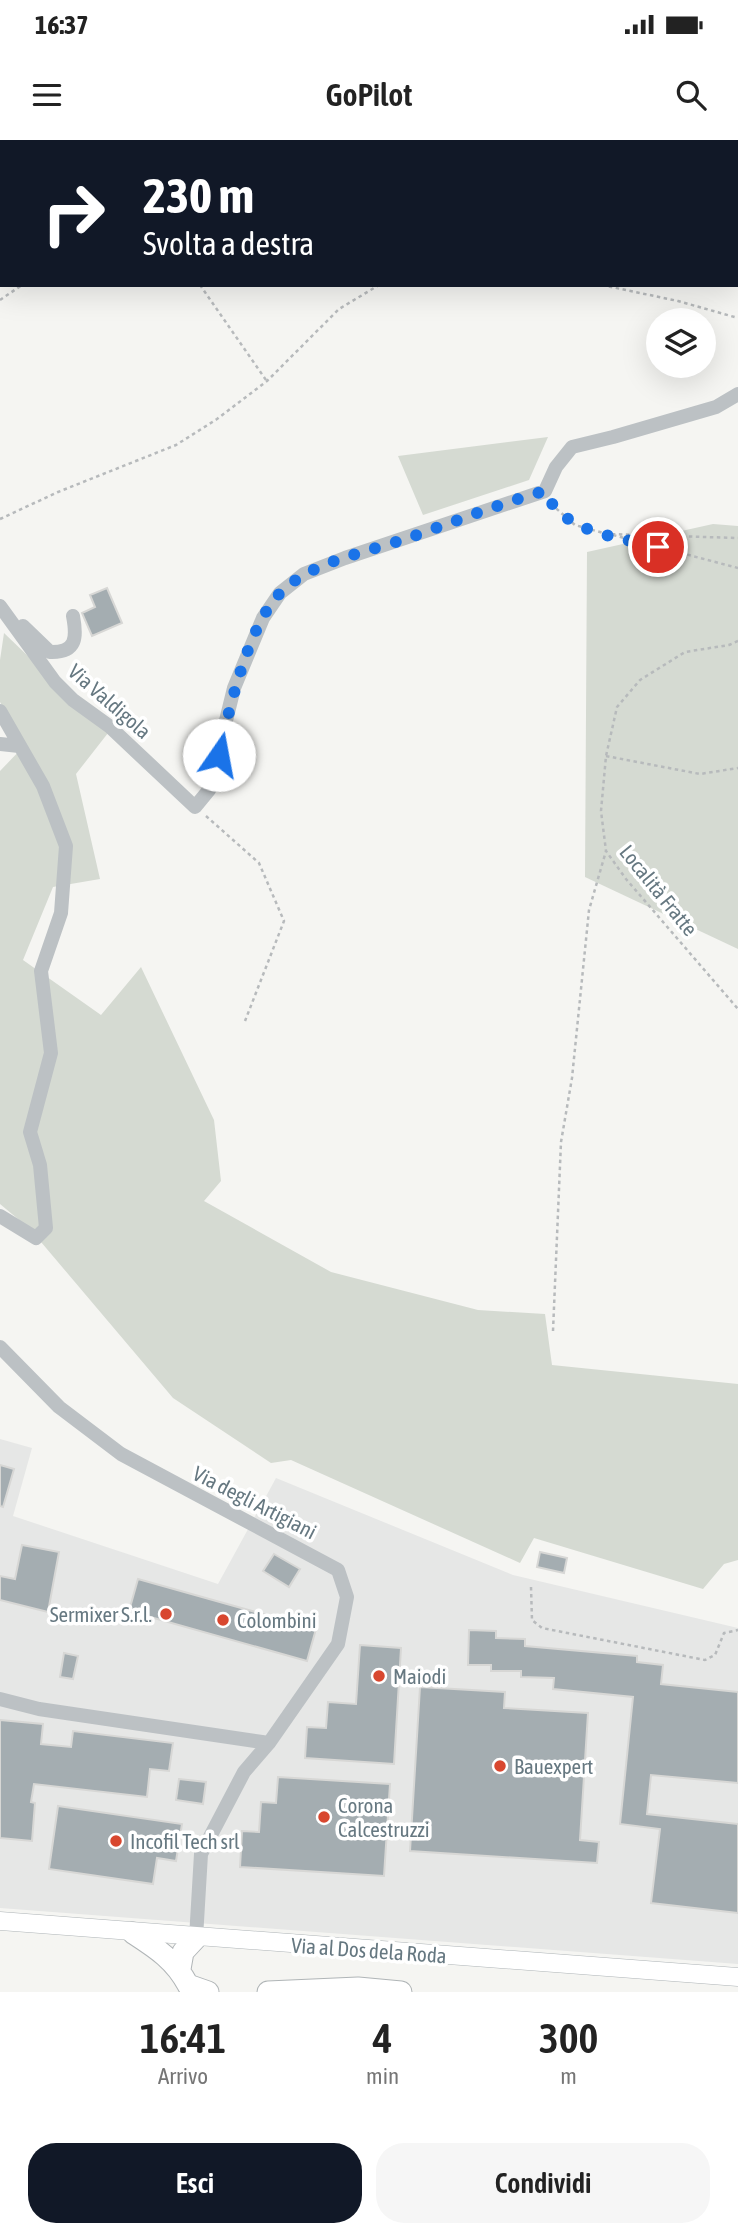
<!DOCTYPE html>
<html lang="it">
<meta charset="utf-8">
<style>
body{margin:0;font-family:"Asap Condensed",sans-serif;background:#f6f6f6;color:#222;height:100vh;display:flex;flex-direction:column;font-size:26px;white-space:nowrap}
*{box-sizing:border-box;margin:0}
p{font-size:23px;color:#767676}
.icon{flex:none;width:38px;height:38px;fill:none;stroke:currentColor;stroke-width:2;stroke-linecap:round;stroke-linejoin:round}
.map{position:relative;height:1852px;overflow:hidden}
.side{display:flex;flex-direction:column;background:#fff;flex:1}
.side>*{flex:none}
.guide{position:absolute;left:0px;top:0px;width:738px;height:147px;box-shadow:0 7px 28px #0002;background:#111827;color:#fff;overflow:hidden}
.fabs{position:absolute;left:646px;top:168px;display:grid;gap:14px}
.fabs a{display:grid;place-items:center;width:70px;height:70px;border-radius:50%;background:#fff;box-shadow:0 7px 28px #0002;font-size:35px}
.pin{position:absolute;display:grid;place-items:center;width:60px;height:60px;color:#fff;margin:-30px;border:4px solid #fff;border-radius:50%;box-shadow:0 2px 7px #0007}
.me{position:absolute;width:77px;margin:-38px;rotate:12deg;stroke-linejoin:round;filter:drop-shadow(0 0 5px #0008)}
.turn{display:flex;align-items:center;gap:24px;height:147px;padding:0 28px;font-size:32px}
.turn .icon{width:91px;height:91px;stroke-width:2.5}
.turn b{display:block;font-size:49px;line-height:60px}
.eta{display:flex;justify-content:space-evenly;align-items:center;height:119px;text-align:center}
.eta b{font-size:42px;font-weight:600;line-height:49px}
.action{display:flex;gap:14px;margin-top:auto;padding:14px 28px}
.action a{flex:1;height:80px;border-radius:28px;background:#111827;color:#fff;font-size:28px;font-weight:600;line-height:80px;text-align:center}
.action a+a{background:#f6f6f6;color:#222}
.status{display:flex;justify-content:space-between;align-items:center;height:49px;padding:0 35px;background:#fff;direction:ltr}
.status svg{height:19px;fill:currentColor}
header{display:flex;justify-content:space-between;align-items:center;height:91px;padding:0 28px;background:#fff;font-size:32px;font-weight:600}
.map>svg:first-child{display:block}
</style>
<div class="status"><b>16:37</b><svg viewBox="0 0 49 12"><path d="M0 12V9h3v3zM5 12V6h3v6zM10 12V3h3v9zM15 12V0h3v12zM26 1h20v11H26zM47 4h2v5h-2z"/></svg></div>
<header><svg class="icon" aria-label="menu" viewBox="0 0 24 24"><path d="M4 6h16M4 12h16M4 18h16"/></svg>GoPilot<svg class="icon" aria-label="search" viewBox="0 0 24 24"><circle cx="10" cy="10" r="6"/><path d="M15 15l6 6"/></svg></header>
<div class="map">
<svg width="738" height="1852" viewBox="0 0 738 1852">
<rect width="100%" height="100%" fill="#f5f5f2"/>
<!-- built -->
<path fill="#e6e7e6" d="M0,1299L32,1308L13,1376L218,1444L276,1338L513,1435L738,1488V1824L0,1768Z"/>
<!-- green -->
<path fill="#d5dad2" d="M548,297L529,340L423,375L398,316Z
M713,384L738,386V809L585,737L587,412Z
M4,493L108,593L76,634L100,739L53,747L23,820L101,875L141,827L214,980L221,1041L204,1061L331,1132L478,1170L545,1174L552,1225L738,1244V1420L724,1424L703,1449L534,1398L520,1423L291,1320L271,1323L173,1258L30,1089L0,1064V631L25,605L0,562V520Z"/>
<!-- building -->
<path fill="#a4adb1" stroke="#d7d7d5" stroke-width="2" d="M107,448L122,483L92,496L82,473L95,467L90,455Z
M0,1325L14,1329L3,1367L0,1366Z
M22,1405L59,1412L48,1472L0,1460V1436L15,1439Z
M540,1412L567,1418L564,1433L537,1427Z
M274,1414L300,1429L289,1447L263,1431Z
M138,1439L316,1489L307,1521L129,1471Z
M469,1490L496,1491V1498L525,1499V1506L637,1516V1522L663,1525L661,1544L738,1552V1643L651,1635L647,1674L738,1684V1773L651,1763L660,1689L620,1684L633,1557L553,1549L554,1538L521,1537V1531H491V1525H468Z
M360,1505L401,1508L394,1624L305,1618L307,1587L326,1588L328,1562L356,1564Z
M64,1513L78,1516L73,1539L60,1537Z
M420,1547L505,1552L504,1568L588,1573L580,1700L599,1702L597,1723L410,1711Z
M0,1580L43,1584L41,1604L71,1607L73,1591L173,1603L169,1631L150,1629L147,1657L34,1644L31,1662L35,1663L32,1701L0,1698Z
M278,1637L390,1644L384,1736L240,1727L242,1691L259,1692L261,1662L276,1663Z
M179,1639L206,1642L203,1664L176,1660Z
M58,1666L182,1684L176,1721L157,1718L153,1744L49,1729Z"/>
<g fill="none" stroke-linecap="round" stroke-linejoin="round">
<!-- major casing -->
<g stroke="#aeb4b7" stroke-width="19">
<path id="major" d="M0,1781L738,1837"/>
</g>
<!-- highway casing -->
<g stroke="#b0b5b7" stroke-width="23">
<path id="highway" d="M133,1793C156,1808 175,1820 188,1845L208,1852
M180,1829L183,1812L196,1798
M268,1852L358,1848L401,1852"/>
</g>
<!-- path -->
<path stroke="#b7babc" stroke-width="2.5" stroke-dasharray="3.5 3.5" stroke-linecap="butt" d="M122,2L124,0
M200,145L266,240
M602,145L678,161L738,178
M0,160L22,145
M551,364L575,385L607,394L738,398
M0,379L58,352L176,305L217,279L267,241L339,169L379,145
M613,395L738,428
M738,501L729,505L685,512L640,540L617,567L606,616L601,671L606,711L626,739L738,869
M606,616L700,634L738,628
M206,676L259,723L284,781L245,881
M553,1191L561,1002L572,938L589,770L606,711
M531,1447L532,1480L542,1488L705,1520L715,1515L724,1493L738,1490"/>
<!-- minor -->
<path stroke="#bcc1c4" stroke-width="14" d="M0,466L55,542L73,560L109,586L195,667L209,650L234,548L263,478L280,453L304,434L345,418L545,351L556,327L572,307L613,297L716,267L738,254
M23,486L50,512C77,513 77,497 73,476
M0,571L43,646L66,706L61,773L41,831L51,913L30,992L40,1025L46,1088L36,1098L0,1076
M0,604L19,606
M0,1207L59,1267L121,1314L338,1430L347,1457L338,1504L269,1603L244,1632L201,1714L196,1798
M0,1559L39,1569L269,1603"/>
<!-- major -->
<use href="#major" stroke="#fff" stroke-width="18"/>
<!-- highway -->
<use href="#highway" stroke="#fff" stroke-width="21"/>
</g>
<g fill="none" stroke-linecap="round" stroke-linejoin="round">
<!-- route -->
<path stroke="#1a73e8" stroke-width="12" stroke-dasharray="0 21.6" d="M219,615C229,570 248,485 281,452C314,420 366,413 408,398C454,382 498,364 545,351C562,393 619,397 658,407"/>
</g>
<!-- markers -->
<g fill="#d8472f" stroke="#fff" stroke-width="2.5">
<circle cx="166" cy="1474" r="7"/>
<circle cx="223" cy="1480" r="7"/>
<circle cx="379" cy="1536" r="7"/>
<circle cx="500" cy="1626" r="7"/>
<circle cx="324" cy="1677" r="7"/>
<circle cx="116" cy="1701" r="7"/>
</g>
<g text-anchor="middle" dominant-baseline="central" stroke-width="7" stroke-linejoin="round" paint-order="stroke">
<!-- street labels -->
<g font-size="21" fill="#667881" stroke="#fff">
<text transform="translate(110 561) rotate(41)">Via Valdigola</text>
<text transform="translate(659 750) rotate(51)">Località Fratte</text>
<text transform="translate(255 1362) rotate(27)">Via degli Artigiani</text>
<text transform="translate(369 1810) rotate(4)">Via al Dos dela Roda</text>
</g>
<!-- poi labels -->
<g font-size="21" fill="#667881" stroke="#fff" text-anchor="start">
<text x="152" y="1474" text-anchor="end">Sermixer S.r.l.</text>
<text x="237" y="1480">Colombini</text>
<text x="393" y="1536">Maiodi</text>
<text x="514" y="1626">Bauexpert</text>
<text x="338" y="1665">Corona<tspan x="338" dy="24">Calcestruzzi</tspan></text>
<text x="130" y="1701">Incofil Tech srl</text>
</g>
</g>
</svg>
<div class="fabs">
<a><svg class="icon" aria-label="layers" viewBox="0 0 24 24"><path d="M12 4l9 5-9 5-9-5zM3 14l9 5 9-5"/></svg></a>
</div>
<div class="pin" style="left:658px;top:407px;background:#d93025"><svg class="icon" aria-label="arrive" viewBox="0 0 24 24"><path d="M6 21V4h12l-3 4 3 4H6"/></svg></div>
<svg class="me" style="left:219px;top:615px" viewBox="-20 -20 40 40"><circle r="19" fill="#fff"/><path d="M0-13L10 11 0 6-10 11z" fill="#1a73e8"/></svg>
<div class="guide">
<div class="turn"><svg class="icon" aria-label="right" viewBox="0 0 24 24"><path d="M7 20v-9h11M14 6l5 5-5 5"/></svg><div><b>230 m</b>Svolta a destra</div></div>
</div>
</div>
<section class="side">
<div class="eta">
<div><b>16:41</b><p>Arrivo</p></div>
<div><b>4</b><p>min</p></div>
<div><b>300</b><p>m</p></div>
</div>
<div class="action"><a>Esci</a><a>Condividi</a></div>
</section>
